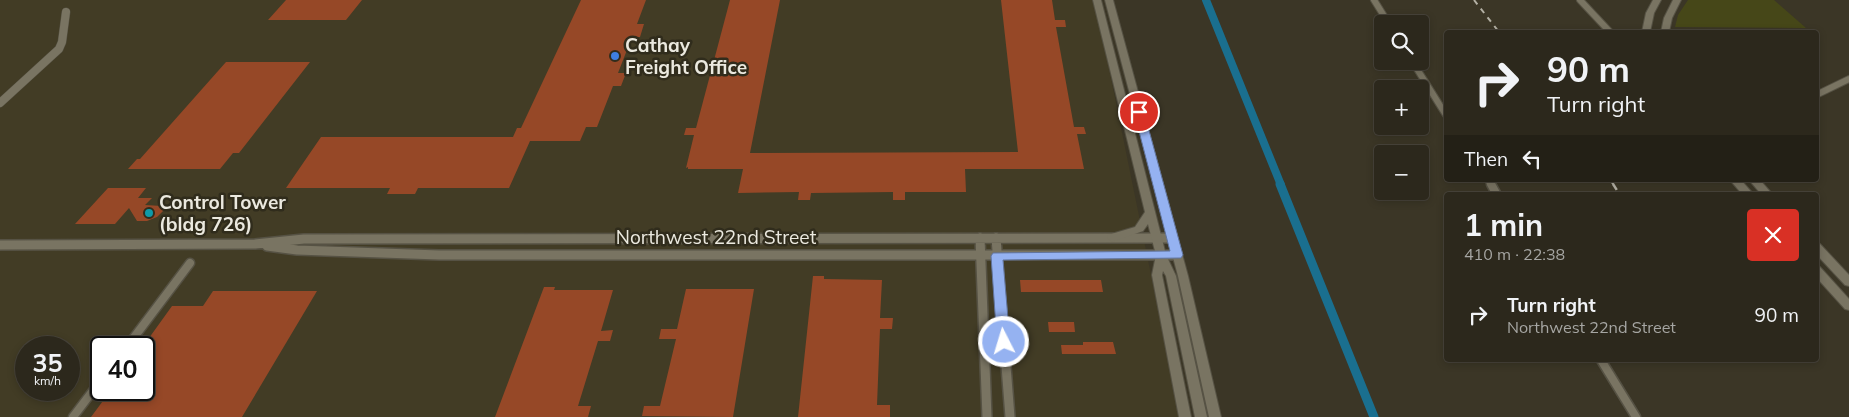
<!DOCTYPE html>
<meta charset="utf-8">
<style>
body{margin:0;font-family:Mulish,sans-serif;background:#343025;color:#f1f3f6;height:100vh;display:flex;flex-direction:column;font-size:19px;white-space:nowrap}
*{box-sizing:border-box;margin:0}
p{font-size:16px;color:#a6a6a3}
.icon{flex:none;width:28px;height:28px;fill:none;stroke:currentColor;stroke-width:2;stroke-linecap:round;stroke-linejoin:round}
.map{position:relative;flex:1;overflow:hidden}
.details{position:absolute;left:1444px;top:192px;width:375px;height:170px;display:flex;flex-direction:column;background:#2c281c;border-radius:5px;box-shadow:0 2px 8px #0003,0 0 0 1px #48443b}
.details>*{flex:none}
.hud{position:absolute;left:1444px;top:30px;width:375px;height:152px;border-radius:5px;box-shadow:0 2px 8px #0003,0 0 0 1px #48443b;background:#2c281c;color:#f1f3f6;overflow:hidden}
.buttons{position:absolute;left:1374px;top:15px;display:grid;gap:10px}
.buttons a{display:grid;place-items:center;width:55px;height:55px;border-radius:5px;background:#2c281c;box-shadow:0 2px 8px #0003,0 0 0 1px #48443b;font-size:25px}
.speed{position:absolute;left:15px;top:336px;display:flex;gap:10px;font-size:25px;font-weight:700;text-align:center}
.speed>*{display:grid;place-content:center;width:65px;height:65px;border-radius:50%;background:#2c281c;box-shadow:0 2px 8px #0003,0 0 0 1px #48443b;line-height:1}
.speed small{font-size:12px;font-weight:400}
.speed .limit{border:2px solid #111;border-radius:8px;background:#fff;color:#111}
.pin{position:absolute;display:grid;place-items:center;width:42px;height:42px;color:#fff;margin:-21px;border:2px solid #fff;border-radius:50%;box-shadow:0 1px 5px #0007}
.me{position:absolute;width:55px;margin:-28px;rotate:355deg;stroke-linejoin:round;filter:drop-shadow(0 0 4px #0008)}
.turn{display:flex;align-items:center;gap:18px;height:105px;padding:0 20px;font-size:22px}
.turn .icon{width:65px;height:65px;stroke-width:2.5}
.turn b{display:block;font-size:35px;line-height:42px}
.then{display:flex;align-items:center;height:48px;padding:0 20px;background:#0003;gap:10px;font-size:19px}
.round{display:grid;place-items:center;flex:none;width:52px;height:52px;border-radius:5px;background:#343025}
.summary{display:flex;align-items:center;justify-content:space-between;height:85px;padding:0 20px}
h1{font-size:30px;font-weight:700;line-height:38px}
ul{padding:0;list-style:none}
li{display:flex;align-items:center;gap:15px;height:75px;padding:0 20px}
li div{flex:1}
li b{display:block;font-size:19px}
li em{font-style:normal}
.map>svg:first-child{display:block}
</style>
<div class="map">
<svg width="1849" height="417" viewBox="0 0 1849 417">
<rect width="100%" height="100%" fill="#3b3626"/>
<!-- built -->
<path fill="#423c25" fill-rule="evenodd" d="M0,0H1095L1180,417H0ZM26,348H69V390H26ZM101,348H144V390H101Z"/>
<!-- green -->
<path fill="#464718" d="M1688,0H1774L1806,28L1675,27L1678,15Z"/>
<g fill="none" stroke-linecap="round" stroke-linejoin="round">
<!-- canal-far1 -->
<path stroke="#1a6f8f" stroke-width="8" d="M1206,0L1281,185"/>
<!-- canal -->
<path stroke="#1a6f8f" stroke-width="9" d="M1280,184L1374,417"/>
</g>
<!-- building -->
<path fill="#964827" d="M286,0H362L346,20H268Z
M581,0H646L637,24H644L640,37H632L618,73H626L621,86H613L597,127H586L580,141H530L509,188H418L415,194H387L390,188H286L321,137H513L517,128H521Z
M730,0H780L750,153L1018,152L1001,0H1052L1055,20H1065L1066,27H1056L1074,127H1084L1086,134H1077L1084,169H965L966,192H905V200H893V192L811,193L810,200H798L799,192L738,193L743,169H688V167L686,168L694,135H684L686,128H696Z
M226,62H310L239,153H233L220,169H128L137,159H140Z
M108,188H146L138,198H152L145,205L162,206L164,210L157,217L147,221H137L129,208L115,224H75Z
M813,276H824V279L882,280L880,318H893L892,329H880L877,405H890V417H798Z
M1020,280H1101L1103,292H1021Z
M544,287H555L554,290H613L601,331L613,330L610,341H598L578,406H591L588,417H495Z
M686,289H754L733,417L642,416L644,406H660L676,339H659L661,329H677Z
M213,291H317L242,417H91L111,390H144V345L172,306H203Z
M1048,322H1074L1075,332H1049Z
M1083,342H1113L1116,354H1062L1061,345H1083Z"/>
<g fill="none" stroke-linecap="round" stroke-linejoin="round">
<!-- minor-far1 casing -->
<g stroke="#565244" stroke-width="8">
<path id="minor-far1" d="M1374,0L1389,24
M1580,0L1610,32
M1412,61L1446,115
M1816,95L1849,79
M1488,180L1491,185"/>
</g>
<!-- minor casing -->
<g stroke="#565244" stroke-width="11">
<path id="minor" d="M1491,184L1497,195
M126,348L190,263
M1601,360L1636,417
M73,417L101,380"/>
</g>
<!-- tertiary-far1 casing -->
<g stroke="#565244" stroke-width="9">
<path id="tertiary-far1" d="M0,103L59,49L62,42L66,12"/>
</g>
<!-- tertiary casing -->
<g stroke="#565244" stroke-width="12">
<path id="tertiary" d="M980,238L987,417
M996,238L1010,417
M0,245L255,244L304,239L1172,238
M267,246L297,250L439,255H1177"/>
</g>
<!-- secondary casing -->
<g stroke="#565244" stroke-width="2">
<path id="secondary" d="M1093,0H1101L1166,255L1176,276L1207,417H1195L1166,276L1163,271L1162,275L1191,417H1179L1152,275L1156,255L1148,224L1143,231L1112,242L1107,238L1108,235L1135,227L1145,212Z
M1105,0H1113L1188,276L1221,417H1209L1178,276Z
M1653,0H1661L1654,13L1650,32H1642L1646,13Z
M1673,0H1681L1672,18L1669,32H1661L1664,18Z
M1730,180H1741L1754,195H1743Z
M1749,180H1760L1773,195H1762Z
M1816,243L1820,244L1849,275V286L1845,285L1816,254Z
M1816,266L1820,267L1849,299V310L1845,309L1816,277Z"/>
</g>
<!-- minor-far1 -->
<use href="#minor-far1" stroke="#797462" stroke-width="6"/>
<!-- minor -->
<use href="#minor" stroke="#797462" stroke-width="8"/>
<!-- tertiary-far1 -->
<use href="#tertiary-far1" stroke="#797462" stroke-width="8"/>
<!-- tertiary -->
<use href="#tertiary" stroke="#797462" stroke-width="9"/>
<!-- secondary -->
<use href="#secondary" fill="#797462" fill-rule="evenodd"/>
<!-- rail-far1 -->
<path stroke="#b3b0a4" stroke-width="2" stroke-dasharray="5.5 5.5" stroke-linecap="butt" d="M1474,0L1499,32
M1610,180L1614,185"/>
<!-- rail -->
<path stroke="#b3b0a4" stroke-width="2.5" stroke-dasharray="7 7" stroke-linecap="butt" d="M1613,184L1620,195"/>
</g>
<!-- route -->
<path fill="#95b2f1" stroke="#61749d" d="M1139,109L1144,112L1183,255L1181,258L1003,260L1010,342L1008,346H999L997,342L991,256L993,253L1170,251L1134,112Z"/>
<!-- markers -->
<circle fill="#3f7fe0" stroke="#302c1c" stroke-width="2" cx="615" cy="56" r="5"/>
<circle fill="#0f9aa8" stroke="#302c1c" stroke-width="2" cx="149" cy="213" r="5"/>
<g text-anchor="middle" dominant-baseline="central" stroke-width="5" stroke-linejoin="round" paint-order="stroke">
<!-- poi labels -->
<g font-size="19" font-weight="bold" fill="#ebe9df" stroke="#302c1c" text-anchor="start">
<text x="625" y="45">Cathay<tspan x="625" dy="22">Freight Office</tspan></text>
<text x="159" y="202">Control Tower<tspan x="159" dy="22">(bldg 726)</tspan></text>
</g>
<!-- street labels -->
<g font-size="19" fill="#ebe9df" stroke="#302c1c">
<text x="716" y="237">Northwest 22nd Street</text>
</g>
</g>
</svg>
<div class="buttons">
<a><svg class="icon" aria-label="search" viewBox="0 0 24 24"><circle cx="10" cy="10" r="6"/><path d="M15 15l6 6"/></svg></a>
<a>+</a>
<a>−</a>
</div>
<div class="speed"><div>35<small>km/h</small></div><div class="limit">40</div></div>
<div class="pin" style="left:1139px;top:112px;background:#d93025"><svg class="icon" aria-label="arrive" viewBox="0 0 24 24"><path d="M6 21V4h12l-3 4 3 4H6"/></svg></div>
<svg class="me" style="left:1004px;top:342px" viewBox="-20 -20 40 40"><circle r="17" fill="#95b2f1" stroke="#fff" stroke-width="3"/><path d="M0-11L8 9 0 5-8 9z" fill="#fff"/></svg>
<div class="hud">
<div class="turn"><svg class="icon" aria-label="right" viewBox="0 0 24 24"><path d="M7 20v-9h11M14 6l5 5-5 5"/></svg><div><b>90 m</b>Turn right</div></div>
<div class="then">Then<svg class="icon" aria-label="left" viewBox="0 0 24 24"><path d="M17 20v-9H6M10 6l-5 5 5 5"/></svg></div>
</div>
<section class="details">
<div class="summary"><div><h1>1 min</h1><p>410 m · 22:38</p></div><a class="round" style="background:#d93025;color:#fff"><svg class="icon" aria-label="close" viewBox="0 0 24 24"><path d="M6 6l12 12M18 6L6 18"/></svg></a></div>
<ul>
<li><svg class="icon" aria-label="right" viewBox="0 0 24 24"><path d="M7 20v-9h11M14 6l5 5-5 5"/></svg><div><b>Turn right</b><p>Northwest 22nd Street</p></div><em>90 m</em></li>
</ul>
</section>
</div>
